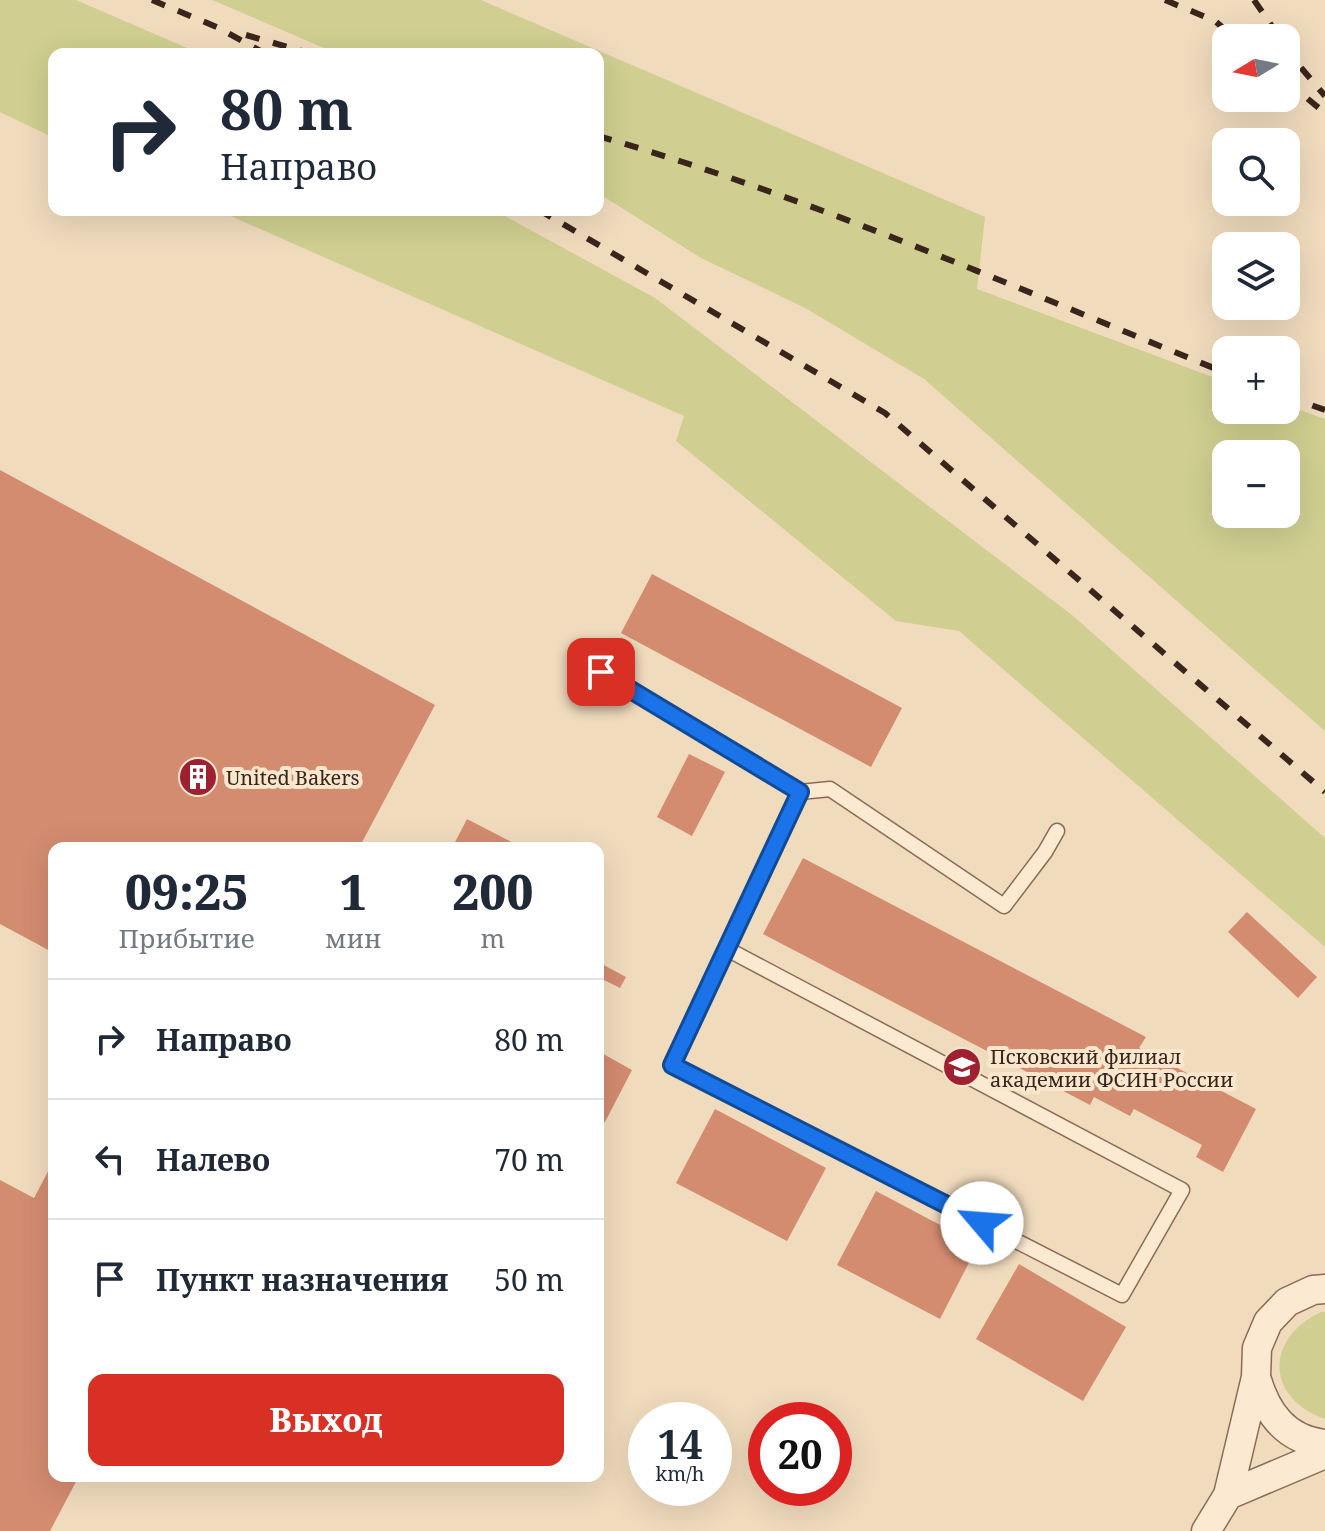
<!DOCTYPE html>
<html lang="ru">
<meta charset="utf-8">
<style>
body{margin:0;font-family:"Noto Serif",serif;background:#f6f6f7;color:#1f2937;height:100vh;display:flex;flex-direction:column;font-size:30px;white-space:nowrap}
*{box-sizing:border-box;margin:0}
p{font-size:26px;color:#747a83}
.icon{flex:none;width:44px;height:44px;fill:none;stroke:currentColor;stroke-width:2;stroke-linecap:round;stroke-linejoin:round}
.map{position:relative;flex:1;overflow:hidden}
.details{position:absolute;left:48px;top:842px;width:556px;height:640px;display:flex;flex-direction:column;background:#fff;border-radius:16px;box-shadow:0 8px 32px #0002}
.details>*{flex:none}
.hud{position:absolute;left:48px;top:48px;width:556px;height:168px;border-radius:16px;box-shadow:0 8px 32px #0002;background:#fff;color:#1f2937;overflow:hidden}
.needle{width:52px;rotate:260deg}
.controls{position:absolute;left:1212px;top:24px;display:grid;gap:16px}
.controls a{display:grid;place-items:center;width:88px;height:88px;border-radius:16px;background:#fff;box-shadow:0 8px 32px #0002;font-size:40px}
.speed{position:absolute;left:628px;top:1402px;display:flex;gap:16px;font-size:40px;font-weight:700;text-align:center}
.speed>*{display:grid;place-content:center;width:104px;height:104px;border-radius:50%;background:#fff;box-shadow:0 8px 32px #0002;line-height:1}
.speed small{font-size:20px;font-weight:400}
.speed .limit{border:12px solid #d22;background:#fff;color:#111}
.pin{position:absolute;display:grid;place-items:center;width:68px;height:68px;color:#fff;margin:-34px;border-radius:16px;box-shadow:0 4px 12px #0006}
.me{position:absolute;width:88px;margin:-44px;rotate:297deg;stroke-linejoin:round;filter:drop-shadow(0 0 6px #0008)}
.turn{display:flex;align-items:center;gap:28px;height:168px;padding:0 40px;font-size:36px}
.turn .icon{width:104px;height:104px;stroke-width:2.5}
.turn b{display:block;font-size:56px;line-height:68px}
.eta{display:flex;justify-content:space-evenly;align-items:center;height:136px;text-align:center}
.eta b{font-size:48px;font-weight:800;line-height:56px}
.action{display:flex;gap:16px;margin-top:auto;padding:16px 40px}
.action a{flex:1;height:92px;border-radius:16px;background:#d93025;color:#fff;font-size:32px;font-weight:800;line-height:92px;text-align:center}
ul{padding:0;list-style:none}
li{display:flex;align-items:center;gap:24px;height:120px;padding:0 40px;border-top:2px solid #e0e1e3}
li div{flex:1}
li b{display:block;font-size:30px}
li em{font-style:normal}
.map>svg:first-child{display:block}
</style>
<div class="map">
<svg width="1325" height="1531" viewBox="0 0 1325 1531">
<rect width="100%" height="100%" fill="#f1dbbd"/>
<!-- green -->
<path fill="#d0cf91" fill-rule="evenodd" d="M0,0H76L201,54H54V138L0,112Z
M212,0H481L985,217L977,289L1226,382V410H1286V405L1325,419V731L924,379L807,309L701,258L598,193V54H338ZM1226,454H1286V514H1226Z
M217,210H494L655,298L1072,615L1325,838V947L959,631L896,621L676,441L684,416Z
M1321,1312H1325V1419C1265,1398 1265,1338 1321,1312Z"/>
<!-- building -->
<path fill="#d38c70" d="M0,470L435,705L359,848H54V953L0,924Z
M652,574L902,708L871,767L621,633Z
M689,754L725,772L692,836L657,817Z
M467,819L523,848H452Z
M803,858L1146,1037L1139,1048L1256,1109L1223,1172L1196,1157L1202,1145L1134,1109L1130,1116L1094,1097L1090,1105L763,934Z
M1247,912L1317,977L1298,998L1228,932Z
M598,962L626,977L620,988L602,979L598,987Z
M598,1051L632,1070L605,1122L598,1119Z
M715,1109L826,1168L787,1241L676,1183Z
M54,1160V1476H79L50,1531H0V1180L34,1198Z
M876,1191L978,1245L940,1319L837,1265Z
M1019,1264L1126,1327L1083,1401L976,1339Z"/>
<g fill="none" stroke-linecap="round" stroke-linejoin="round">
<!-- lane casing -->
<g stroke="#8b6b55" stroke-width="17">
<path id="lane" d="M601,672L800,792L672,1065L1122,1295L1182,1190L727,949
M800,792L830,789L1004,906L1045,852L1057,831"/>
</g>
<!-- street casing -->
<g stroke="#8b6b55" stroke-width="31">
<path id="street" d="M1256,1377C1266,1412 1285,1440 1325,1444
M1228,1495L1325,1454
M1206,1531L1228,1495L1256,1377L1257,1348L1268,1322L1287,1302L1313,1290L1325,1289"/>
</g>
<!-- lane -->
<use href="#lane" stroke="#fbe9d1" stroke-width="14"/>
<!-- street -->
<use href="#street" stroke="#fbe9d1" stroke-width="28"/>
<!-- rail -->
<path stroke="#39251b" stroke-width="6" stroke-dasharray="14 14" stroke-linecap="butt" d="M152,0L219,28L266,54
M1165,0L1215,21L1235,38
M1254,0L1280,38
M246,35L312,54
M1286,44L1298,64L1325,96
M1286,81L1325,113
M598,136C813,198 1019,289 1226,373
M539,210L885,413L1325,792
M1286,396L1325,410"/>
</g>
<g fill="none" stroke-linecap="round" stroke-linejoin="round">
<!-- route casing -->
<g stroke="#114b97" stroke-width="20">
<path id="route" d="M601,672L800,792L672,1065L982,1223"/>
</g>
<!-- route -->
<use href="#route" stroke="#1a73e8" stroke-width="14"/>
</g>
<!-- icons -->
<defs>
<g id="building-disc" transform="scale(2)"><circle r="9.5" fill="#9e2031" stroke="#f8e6cd"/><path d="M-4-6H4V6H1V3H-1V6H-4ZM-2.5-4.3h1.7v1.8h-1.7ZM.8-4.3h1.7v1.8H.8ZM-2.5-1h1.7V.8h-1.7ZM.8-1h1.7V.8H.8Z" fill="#fff"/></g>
<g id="university-disc" transform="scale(2)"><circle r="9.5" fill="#9e2031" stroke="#f8e6cd"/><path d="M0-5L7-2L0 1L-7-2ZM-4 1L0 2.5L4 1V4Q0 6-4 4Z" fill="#fff"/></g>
</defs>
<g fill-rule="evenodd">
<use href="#building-disc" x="198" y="777"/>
<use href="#university-disc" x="962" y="1067"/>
</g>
<g text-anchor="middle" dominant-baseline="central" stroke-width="8" stroke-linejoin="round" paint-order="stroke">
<!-- poi labels -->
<g font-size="20" fill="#39251b" stroke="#f8e6cd" text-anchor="start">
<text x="226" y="777">United Bakers</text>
<text x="990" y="1056">Псковский филиал<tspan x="990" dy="23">академии ФСИН России</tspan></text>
</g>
</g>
</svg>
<div class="controls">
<a><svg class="needle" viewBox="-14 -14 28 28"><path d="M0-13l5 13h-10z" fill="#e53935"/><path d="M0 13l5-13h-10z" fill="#747a83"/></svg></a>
<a><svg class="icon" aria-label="search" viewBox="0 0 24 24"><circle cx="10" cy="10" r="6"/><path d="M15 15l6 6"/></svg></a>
<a><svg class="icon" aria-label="layers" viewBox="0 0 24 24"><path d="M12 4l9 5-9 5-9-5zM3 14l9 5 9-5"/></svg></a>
<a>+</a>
<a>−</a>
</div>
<div class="speed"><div>14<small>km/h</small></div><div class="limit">20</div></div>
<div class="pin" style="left:601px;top:672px;background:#d93025"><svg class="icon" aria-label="arrive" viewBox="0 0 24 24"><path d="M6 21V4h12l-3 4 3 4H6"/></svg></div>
<svg class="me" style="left:982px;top:1223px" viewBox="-20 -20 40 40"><circle r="19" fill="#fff"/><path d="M0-13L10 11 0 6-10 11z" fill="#1a73e8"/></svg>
<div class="hud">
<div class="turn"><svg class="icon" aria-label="right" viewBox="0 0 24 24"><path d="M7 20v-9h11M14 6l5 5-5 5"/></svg><div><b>80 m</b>Направо</div></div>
</div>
<section class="details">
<div class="eta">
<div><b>09:25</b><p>Прибытие</p></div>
<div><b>1</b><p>мин</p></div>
<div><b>200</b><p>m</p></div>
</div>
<ul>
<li><svg class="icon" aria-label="right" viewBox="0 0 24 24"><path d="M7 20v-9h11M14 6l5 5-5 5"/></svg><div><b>Направо</b></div><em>80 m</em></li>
<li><svg class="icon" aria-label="left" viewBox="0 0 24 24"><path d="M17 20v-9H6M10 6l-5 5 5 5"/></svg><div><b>Налево</b></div><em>70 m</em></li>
<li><svg class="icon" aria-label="arrive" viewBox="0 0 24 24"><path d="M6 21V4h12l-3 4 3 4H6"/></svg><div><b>Пункт назначения</b></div><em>50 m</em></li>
</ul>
<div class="action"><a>Выход</a></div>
</section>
</div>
